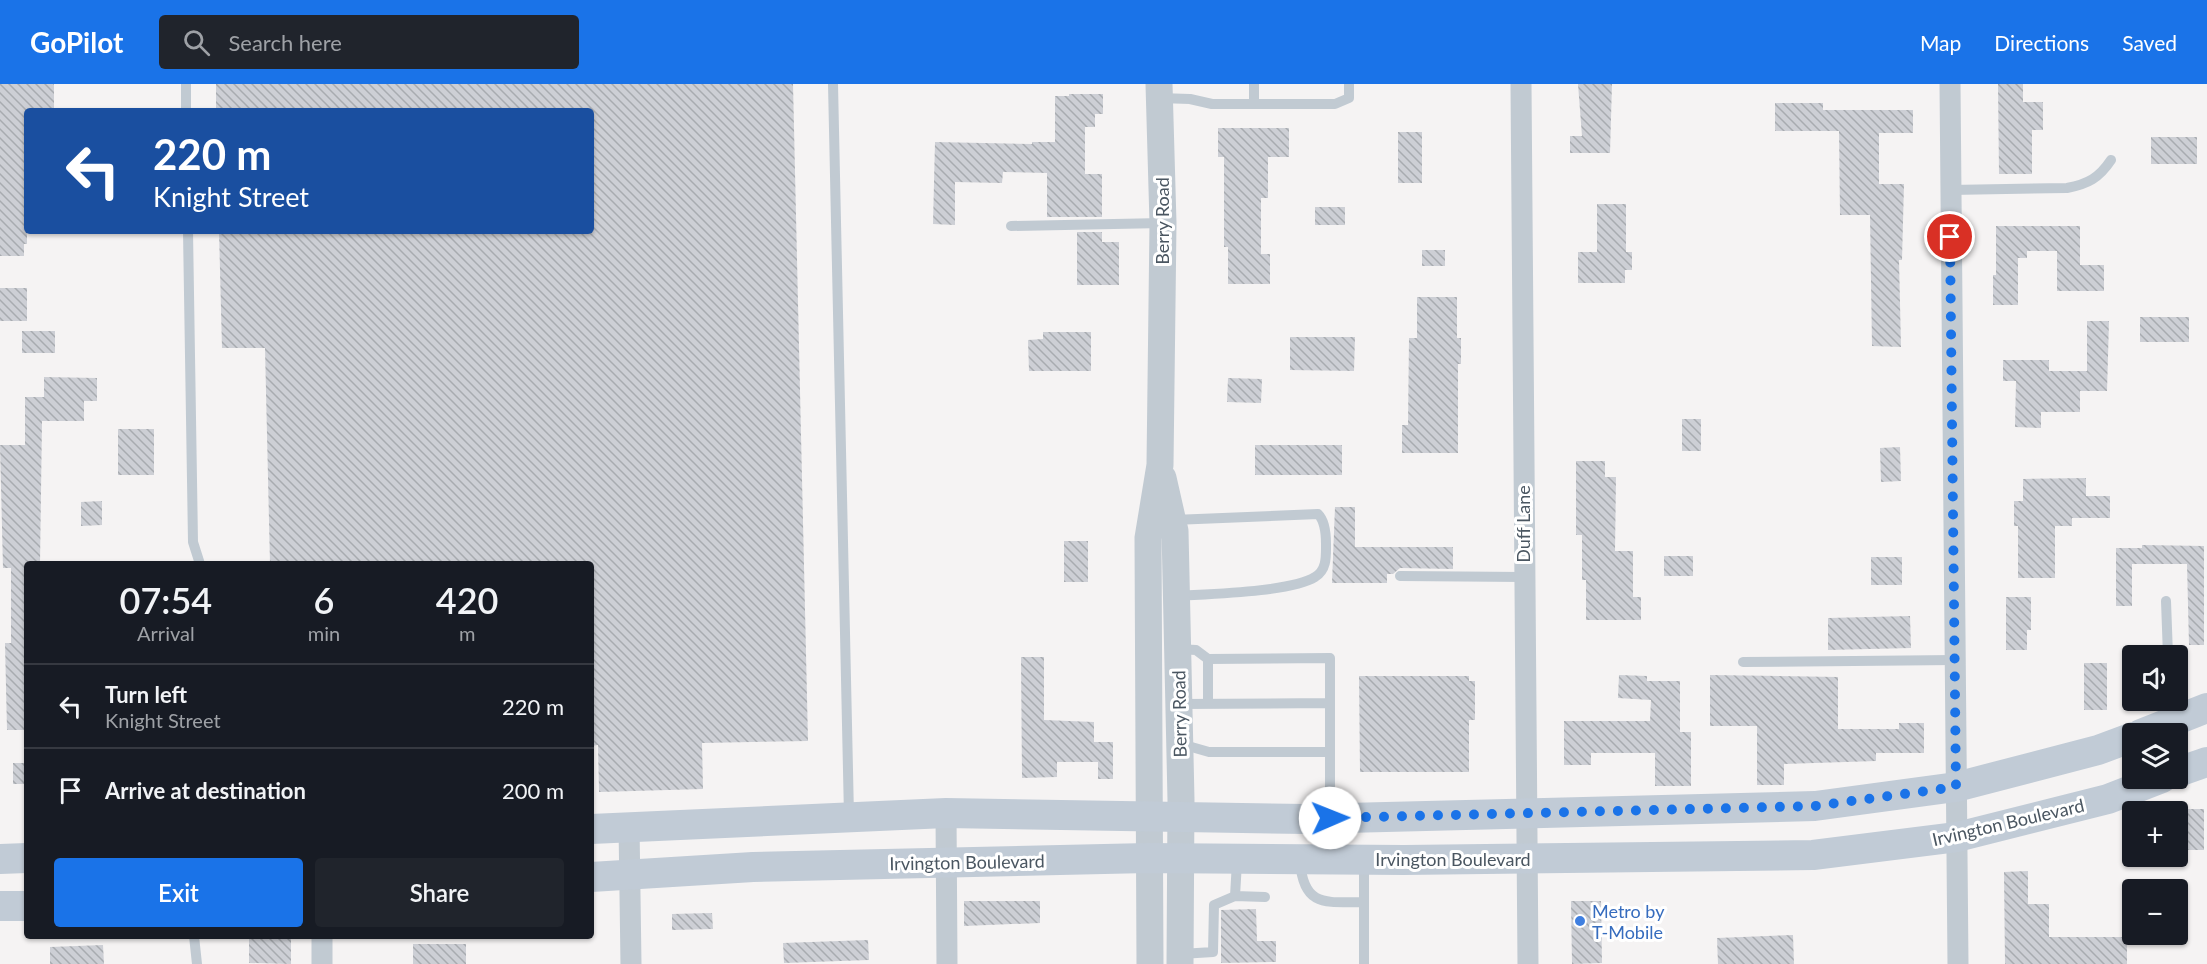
<!DOCTYPE html>
<meta charset="utf-8">
<style>
body{margin:0;font-family:Lato,sans-serif;background:#20242c;color:#f1f3f6;height:100vh;display:flex;flex-direction:column;font-size:22px;white-space:nowrap}
*{box-sizing:border-box;margin:0}
p{font-size:20px;color:#9ea1a6}
.icon{flex:none;width:33px;height:33px;fill:none;stroke:currentColor;stroke-width:2;stroke-linecap:round;stroke-linejoin:round}
.map{position:relative;flex:1;overflow:hidden}
.side{position:absolute;left:24px;top:477px;width:570px;height:378px;display:flex;flex-direction:column;background:#171b24;border-radius:6px;box-shadow:0 2px 4px #0004}
.side>*{flex:none}
.hud{position:absolute;left:24px;top:24px;width:570px;height:126px;border-radius:6px;box-shadow:0 2px 4px #0004;background:#1a4fa0;color:#fff;overflow:hidden}
.tools{position:absolute;left:2122px;top:561px;display:grid;gap:12px}
.tools a{display:grid;place-items:center;width:66px;height:66px;border-radius:6px;background:#171b24;box-shadow:0 2px 4px #0004;font-size:30px}
.pin{position:absolute;display:grid;place-items:center;width:51px;height:51px;color:#fff;margin:-26px;border:3px solid #fff;border-radius:50%;box-shadow:0 2px 6px #0007}
.me{position:absolute;width:66px;margin:-33px;rotate:89deg;stroke-linejoin:round;filter:drop-shadow(0 0 4px #0008)}
.turn{display:flex;align-items:center;gap:21px;height:126px;padding:0 30px;font-size:27px}
.turn .icon{width:78px;height:78px;stroke-width:2.5}
.turn b{display:block;font-size:42px;line-height:51px}
.eta{display:flex;justify-content:space-evenly;align-items:center;height:102px;text-align:center}
.eta b{font-size:36px;font-weight:600;line-height:42px}
.cta{display:flex;gap:12px;margin-top:auto;padding:12px 30px}
.cta a{flex:1;height:69px;border-radius:6px;background:#1a73e8;color:#fff;font-size:24px;font-weight:600;line-height:69px;text-align:center}
.cta a+a{background:#20242c;color:#f1f3f6}
ul{padding:0;list-style:none}
li{display:flex;align-items:center;gap:18px;height:84px;padding:0 30px;border-top:2px solid #363941}
li div{flex:1}
li b{display:block;font-size:22px}
li em{font-style:normal}
header{display:flex;align-items:center;gap:36px;box-sizing:border-box;height:84px;padding:0 30px;background:#1a73e8;color:#fff}
header strong{font-size:28px}
nav{display:flex;gap:33px;margin-inline-start:auto;font-size:21px}
.search{width:420px;height:54px;background:#20242c;display:flex;align-items:center;gap:15px;box-sizing:border-box;padding:0 21px;border-radius:6px;color:#9ea1a6;font-size:22px}
.map>svg:first-child{display:block}
</style>
<header>
<strong>GoPilot</strong>
<div class="search"><svg class="icon" aria-label="search" viewBox="0 0 24 24"><circle cx="10" cy="10" r="6"/><path d="M15 15l6 6"/></svg>Search here</div>
<nav><a>Map</a><a>Directions</a><a>Saved</a></nav>
</header>
<div class="map">
<svg width="2207" height="880" viewBox="0 0 2207 880">
<defs>
<pattern id="building-back-hatch" width="6" height="6" patternUnits="userSpaceOnUse" patternTransform="scale(1.5)"><rect width="6" height="6" fill="#cdcfd5"/><path d="M-1 5l2 2M0 0l6 6M5-1l2 2" fill="none" stroke="#a8abb0"/></pattern>
</defs>
<rect width="100%" height="100%" fill="#f5f3f3"/>
<!-- building -->
<path fill="url(#building-back-hatch)" d="M0,0H54V27H27V160H24V172H0Z
M216,0H793L808,657L702,659L703,705L599,708L598,661L591,662V480H270L265,264H222L219,147H591V27H216Z
M1578,0H1612L1610,69H1570V52H1582Z
M1998,0H2023V18H2043V46H2032V90H1999Z
M1069,10H1103V30H1095V43H1085V90H1102V133H1047V89L1003,88L1002,99L955,98V141L933,140L935,58L1032,60V58H1055V12H1069Z
M1775,19H1823V26H1913V49H1879V100H1904L1902,176H1899L1901,263L1872,262L1870,131H1840L1839,47H1775Z
M1218,44H1289V73H1268V114H1261V170H1270V200H1228V163H1224V73H1218Z
M1398,48H1422V99H1398Z
M2151,53H2197V80H2151Z
M1597,120H1626V168H1632V186H1625V199H1578V168H1597Z
M1315,123H1345V141H1315Z
M1996,142H2080V181H2104V207H2057V167H2027V174H2018V221H1993V191H1996Z
M1077,148H1102V158H1119V201H1077Z
M1422,166H1445V182H1422Z
M0,204H27V237H0Z
M1417,213H1457V254H1461V280H1458V369H1402V341H1408L1409,254H1417Z
M2140,233H2189V258H2140Z
M2087,237H2109L2107,307H2080V328H2041V344L2015,343L2016,297H2003V276H2049V287H2087Z
M22,247H55V269H22Z
M1043,248H1091V287H1029L1028,256L1043,255Z
M1290,253H1355L1354,287L1290,286Z
M44,293L97,294V317H84V337H42L40,480H27V646H7L5,559H11V484H3L0,361H25V313H44Z
M1228,294L1262,295L1261,319L1227,318Z
M1682,335H1701V367H1682Z
M118,345H154V391H118Z
M1255,361H1342V391H1255Z
M1900,363L1901,397L1881,398L1880,364Z
M1576,377H1605V393H1616L1615,467H1633V513H1641V536H1586V496H1582V451H1576Z
M2086,394V412H2110V434H2072V442H2055V494H2018V442H2014V417H2023V395Z
M102,417V441L81,442V418Z
M1335,423H1355V463H1453V485L1400,484L1393,490H1387V499H1332Z
M1064,457H1088V498H1064Z
M2142,461L2204,462V561H2189L2187,480H2132V522H2116V464H2142Z
M1664,472H1693V492H1664Z
M1871,473H1902V501H1871Z
M2006,513H2031V546H2027V566H2006Z
M1910,532L1911,564L1828,566V534Z
M1021,573H1044V636L1094,638V658H1113V695H1098V678H1057V693L1022,694Z
M2084,579H2107V626H2084Z
M1619,591L1647,592V597H1680V648H1691V702H1655V669H1591V681H1564V637H1650L1651,616L1618,614Z
M1710,591L1838,593V645H1899V639H1924V669H1876V677L1784,680V701H1757V642H1710Z
M1359,592H1469V597H1475V636H1469V688H1360Z
M13,679H27V700H13Z
M2178,725H2204V766H2178Z
M2028,787V820H2049V853H2127V880H2005L2004,788Z
M964,817H1040V839L964,842Z
M1571,817H1601L1602,879L1572,880Z
M1256,825L1257,857H1276V878L1221,879V826Z
M712,829L713,845L672,846V830Z
M1793,851L1794,880H1718L1717,854Z
M249,853L291,854V880L249,879Z
M868,856L869,876L784,879L783,859Z
M413,860H466V880H413Z
M103,861L104,880H50V863Z"/>
<g fill="none" stroke-linecap="round" stroke-linejoin="round">
<!-- service -->
<path stroke="#c1cad2" stroke-width="10" d="M186,0V27
M833,0L849,732
M1254,0V20
M1159,14L1190,15L1212,20H1335L1349,14V0
M1950,106L2067,104C2088,100 2099,94 2111,76
M1011,142L1163,139
M188,147L193,458L200,480
M1173,436L1318,430C1325,437 1326,450 1326,460C1326,472 1327,486 1315,493C1291,508 1209,510 1178,512
M1400,492L1523,493
M2166,517L2168,572
M1177,565L1196,566L1208,575V619
M1208,575L1330,574V734
M1743,578L1955,576
M1180,620L1330,619
M1181,660L1209,668H1330
M1300,778C1304,824 1326,818 1364,818
M1364,778V880
M1235,812L1265,813
M194,852L197,880
M1181,870L1213,868L1214,821L1235,812L1237,778"/>
<!-- minor -->
<path stroke="#c1cad2" stroke-width="21" d="M1521,0L1528,880
M1950,0L1958,880
M946,729L947,880
M629,741L631,880
M322,852V880"/>
<!-- tertiary -->
<path stroke="#c1cad2" stroke-width="27" d="M1163,394L1175,447L1181,716L1180,880
M1150,880L1148,454L1160,381L1163,139L1159,0"/>
<!-- secondary -->
<path stroke="#c1cbd6" stroke-width="30" d="M2141,650L2207,624
M2178,688L2207,678
M591,745L946,729L1306,735L1815,722L1956,703L2098,666L2133,653
M0,775L27,774
M591,793L753,783L1148,774L1404,776L1813,771L1957,753L2108,715L2162,694
M0,822H27"/>
</g>
<g fill="none" stroke-linecap="round" stroke-linejoin="round">
<!-- route -->
<path stroke="#1a73e8" stroke-width="10" stroke-dasharray="0 18" d="M1330,734L1815,722L1956,703L1950,153"/>
</g>
<!-- markers -->
<circle fill="#3f7fe0" stroke="#fff" stroke-width="2" cx="1580" cy="837" r="6"/>
<g text-anchor="middle" dominant-baseline="central" stroke-width="6" stroke-linejoin="round" paint-order="stroke">
<!-- street labels -->
<g font-size="18" fill="#4a5661" stroke="#fff">
<text transform="translate(1162 137) rotate(-90)">Berry Road</text>
<text transform="translate(1523 440) rotate(-90)">Duff Lane</text>
<text transform="translate(1179 630) rotate(-91)">Berry Road</text>
<text transform="translate(2008 738) rotate(-13)">Irvington Boulevard</text>
<text x="1453" y="775">Irvington Boulevard</text>
<text transform="translate(967 778) rotate(-1)">Irvington Boulevard</text>
</g>
<!-- shop labels -->
<g font-size="18" fill="#366cbe" stroke="#fff" text-anchor="start">
<text x="1592" y="827">Metro by<tspan x="1592" dy="21">T-Mobile</tspan></text>
</g>
</g>
</svg>
<div class="tools">
<a><svg class="icon" aria-label="sound" viewBox="0 0 24 24"><path d="M4 9h4l5-4v14l-5-4H4zM17 9q2 3 0 6"/></svg></a>
<a><svg class="icon" aria-label="layers" viewBox="0 0 24 24"><path d="M12 4l9 5-9 5-9-5zM3 14l9 5 9-5"/></svg></a>
<a>+</a>
<a>−</a>
</div>
<div class="pin" style="left:1950px;top:153px;background:#d93025"><svg class="icon" aria-label="arrive" viewBox="0 0 24 24"><path d="M6 21V4h12l-3 4 3 4H6"/></svg></div>
<svg class="me" style="left:1330px;top:734px" viewBox="-20 -20 40 40"><circle r="19" fill="#fff"/><path d="M0-13L10 11 0 6-10 11z" fill="#1a73e8"/></svg>
<div class="hud">
<div class="turn"><svg class="icon" aria-label="left" viewBox="0 0 24 24"><path d="M17 20v-9H6M10 6l-5 5 5 5"/></svg><div><b>220 m</b>Knight Street</div></div>
</div>
<section class="side">
<div class="eta">
<div><b>07:54</b><p>Arrival</p></div>
<div><b>6</b><p>min</p></div>
<div><b>420</b><p>m</p></div>
</div>
<ul>
<li><svg class="icon" aria-label="left" viewBox="0 0 24 24"><path d="M17 20v-9H6M10 6l-5 5 5 5"/></svg><div><b>Turn left</b><p>Knight Street</p></div><em>220 m</em></li>
<li><svg class="icon" aria-label="arrive" viewBox="0 0 24 24"><path d="M6 21V4h12l-3 4 3 4H6"/></svg><div><b>Arrive at destination</b></div><em>200 m</em></li>
</ul>
<div class="cta"><a>Exit</a><a>Share</a></div>
</section>
</div>
